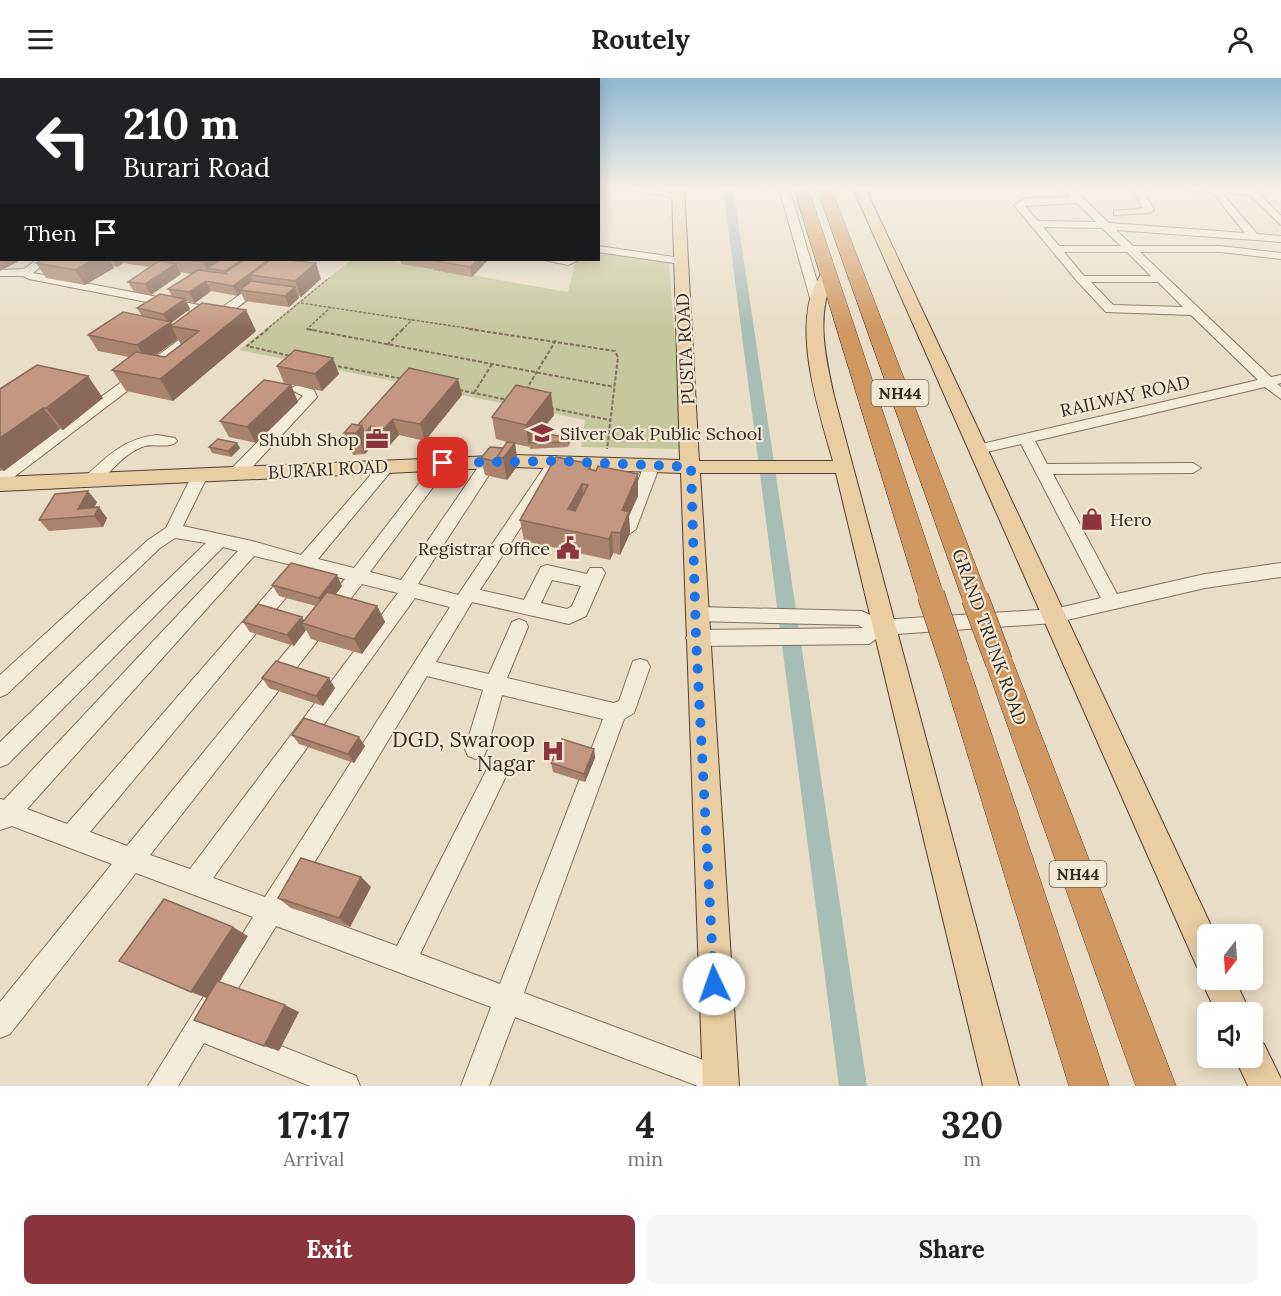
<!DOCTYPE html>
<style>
body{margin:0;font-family:Lora,serif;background:#f6f6f6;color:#222;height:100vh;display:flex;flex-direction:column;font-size:22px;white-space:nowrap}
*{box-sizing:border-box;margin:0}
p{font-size:20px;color:#767676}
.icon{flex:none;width:33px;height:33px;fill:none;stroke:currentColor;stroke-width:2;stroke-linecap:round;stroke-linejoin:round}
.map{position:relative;height:1008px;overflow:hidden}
.details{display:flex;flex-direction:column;background:#fff;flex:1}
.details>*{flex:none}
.hud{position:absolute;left:0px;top:0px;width:600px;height:183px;box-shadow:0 3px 15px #0003;background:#202124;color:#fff;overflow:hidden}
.needle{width:39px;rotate:197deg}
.buttons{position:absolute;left:1197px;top:846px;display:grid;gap:12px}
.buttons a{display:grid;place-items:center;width:66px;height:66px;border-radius:9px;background:#fff;box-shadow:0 3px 15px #0003;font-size:30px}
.pin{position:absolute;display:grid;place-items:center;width:51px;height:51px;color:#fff;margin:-26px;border-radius:12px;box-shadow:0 3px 9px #0006}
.me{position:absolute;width:66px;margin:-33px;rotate:357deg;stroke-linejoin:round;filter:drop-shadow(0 0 4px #0008)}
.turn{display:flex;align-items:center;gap:21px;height:126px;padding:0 24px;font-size:27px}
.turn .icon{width:78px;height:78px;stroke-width:2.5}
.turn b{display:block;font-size:42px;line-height:51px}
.then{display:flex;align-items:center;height:57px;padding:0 24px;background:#0003;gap:12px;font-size:22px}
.eta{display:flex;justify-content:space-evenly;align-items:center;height:102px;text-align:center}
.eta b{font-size:36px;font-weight:700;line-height:42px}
.primary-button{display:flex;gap:12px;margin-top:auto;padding:12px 24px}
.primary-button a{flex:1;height:69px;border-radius:9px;background:#8c343b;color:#fff;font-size:24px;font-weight:700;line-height:69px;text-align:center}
.primary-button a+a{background:#f6f6f6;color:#222}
header{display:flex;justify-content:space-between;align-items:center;height:78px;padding:0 24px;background:#fff;font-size:27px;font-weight:700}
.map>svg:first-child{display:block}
</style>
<header><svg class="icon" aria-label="menu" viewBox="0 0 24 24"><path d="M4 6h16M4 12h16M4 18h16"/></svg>Routely<svg class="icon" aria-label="person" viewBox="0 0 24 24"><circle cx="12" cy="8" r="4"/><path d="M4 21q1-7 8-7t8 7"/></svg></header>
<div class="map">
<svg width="1281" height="1008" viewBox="0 0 1281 1008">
<rect width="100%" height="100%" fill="#eaddc7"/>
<!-- green -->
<path fill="#c5c79c" d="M599,172L669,185L683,371L581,369L585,342L239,272L351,182H385L568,214L576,182H598Z"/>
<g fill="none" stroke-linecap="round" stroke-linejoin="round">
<!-- canal -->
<path fill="#a7beb6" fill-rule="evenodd" d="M723,110H733L867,1008H839Z"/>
<!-- minor casing -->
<g stroke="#836f5e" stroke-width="2">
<path id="minor" d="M621,110H646L683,117L678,120Z
M779,110H789L822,220L820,223L810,220Z
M1062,110H1072L1109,145L1245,155L1212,114L1192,113L1187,110H1254L1281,138V147L1250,117L1222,115L1257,156L1281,158V164L1116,152L1133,168H1220L1281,175V181L1220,174H1140L1271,299L1281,297V305L1277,306L1281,309V321L1265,309L1035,363L1047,386L1193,385L1201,390L1193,395L1053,396L1117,516L1205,496L1281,485V499L1205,510L1054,545L882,557L869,566L696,568L689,566L686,560L689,554L696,552L863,550L858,547L696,543L689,541L687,536L689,531L696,529L862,533L880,542L1054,531L1101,520L1021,366L978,376L973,374L970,371L973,368L1258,302L1191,237L1106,234L1077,203L1014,127L1027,120L1071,119ZM1077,125L1096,144L1038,143L1025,128ZM1043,149L1102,150L1121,168H1059ZM1064,174H1127L1151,198H1084ZM1091,204H1158L1183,229L1113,227Z
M1132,110H1142L1154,132L1149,135L1114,137V133L1143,130Z
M2,122V129H0V123Z
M598,168L681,180L687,183L681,186L598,174Z
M36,182H48L33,195L220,231L288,182H300L6,405L0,406V393L213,237L29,201L23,198H0V192L24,191Z
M544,182H579L568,187Z
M297,307L314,312L317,319L243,399H231L229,395L231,391L303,318L290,311Z
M157,357L175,360L177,363C170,372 153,364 142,369C124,376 111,393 98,406H86L84,402L86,398C108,377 126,360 157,357Z
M490,378L498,383L418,506L458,517L551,379L556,378L564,383L480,512L524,522L541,489L547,487L587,496L590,490H602L605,495L586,538L569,546L472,524L436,584L489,596L512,544L519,541L526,544L528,549L507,600L614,625L619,623L633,583L640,581L647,583L650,589L634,635L624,641L524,915L730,992L734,1002L732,1008H698L515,939L489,1008H461L491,929L276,848L218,943L356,998L360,1008H310L204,965L178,1008H148L253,839L136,795L10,956L0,960V924L112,786L12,748L0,752V721L4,722L238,473L223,469L8,686L0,689V664L206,465L175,460L160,470L7,616L0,619V597L148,462L166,450L194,393L200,392L208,397L183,448L252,463L301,477L382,384H392L395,388L392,392L318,481L354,490L438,381H448L451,385L448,389L370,494L401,502L485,379ZM254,478L292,487L67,746L27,731ZM309,492L345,501L127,768L90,754ZM552,502L581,508L572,528L567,531L541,525ZM362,506L398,515L190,791L150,777ZM415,520L450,529L265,819L213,800ZM427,598L483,612L465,671L468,678L476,681L484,678L487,671L502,617L603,641L500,906L420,876L506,698L503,691L495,688L487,691L397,868L288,828Z
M652,382L660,387L636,451L628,457L622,455L620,451L644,387Z"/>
</g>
<!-- major casing -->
<g stroke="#523e32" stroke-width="2">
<path id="major" d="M672,110H684L699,383H833C819,334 792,251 816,205C820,198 821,194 828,192L835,196C815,235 825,277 834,318L1019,1008H983L836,395H700L739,1008H703L681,395L515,389L0,413V399L515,377L680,382Z
M853,110H865L1215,856H1208V902H1235L1250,934H1216L1201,902L1205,893L1197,889Z
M1252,961L1264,966L1281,1001V1008H1248L1235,980H1252Z"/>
</g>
<!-- highway casing -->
<g stroke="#523e32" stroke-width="1">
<path id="highway" d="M794,110H808L944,517L940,524L931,527L922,524L918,517Z
M817,110H831L988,520L984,527L975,530L966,527L962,520Z
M999,572L1009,576L1013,584L1176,1008H1136L985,584L989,576Z
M954,574L964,578L968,586L1109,1008H1069L940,586L944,578Z"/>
</g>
<!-- path-far1 -->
<path stroke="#836f5e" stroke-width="1.5" stroke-dasharray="3 1.5" stroke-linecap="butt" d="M301,225L479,252
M266,252L329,200
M313,252L307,251L331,229
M402,252L413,241"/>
<!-- path -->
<path stroke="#836f5e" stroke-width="2" stroke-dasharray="4 2" stroke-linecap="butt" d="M268,251L247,268L291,278
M307,251L614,309
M469,251L615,273L618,279L607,371
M387,267L403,251
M332,287L403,301
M459,312L508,322
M526,312L556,262
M474,315L492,286
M550,330L610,342"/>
<!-- minor -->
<use href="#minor" fill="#f5ebd9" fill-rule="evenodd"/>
<!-- major -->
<use href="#major" fill="#e9cea3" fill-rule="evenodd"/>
<!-- highway -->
<use href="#highway" fill="#d09760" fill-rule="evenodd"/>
<!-- highway-bridge casing -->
<g stroke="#523e32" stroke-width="28" stroke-linecap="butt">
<path id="highway-bridge" d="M931,517L954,586
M975,520L999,584"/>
</g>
<!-- highway-bridge -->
<use href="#highway-bridge" stroke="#d09760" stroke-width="27"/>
</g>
<!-- wall -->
<path fill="#a9836e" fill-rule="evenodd" d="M42,182H287L321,201L301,219L299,218V220L289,229L245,223L241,215L238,218L211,213L195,225L186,223L190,231L171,245L173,247L246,232L256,253L173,323L126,313L112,292L129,279L98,273L88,257L142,238L137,230L172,218L168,211L191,196L180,194L181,196L151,217L134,214L128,204L150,189L123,185L117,189L113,188L114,190L85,207L46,200L36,185ZM178,261L181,267L165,279L156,277Z
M400,182H488L472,199L433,192V190L432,191L401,186Z
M277,288L339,296L322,313L284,305Z
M458,301L462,317L425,363L399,357L390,367L377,365L372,371L370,370L365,376L353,377L344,355L358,347Z
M291,307L298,324L256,365L229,359L220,343Z
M0,311L103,320L63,352L60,351L4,393L0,392Z
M554,337L540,354L570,360V366L568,369L530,371V369L515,366L518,387L507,402L485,397L481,380L503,370L507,364L496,361L492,339Z
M209,369L240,370L231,379L212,375Z
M591,386V392L638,418L629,438L630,455L620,477L613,475L610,482L524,463L520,442Z
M97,424L94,430L107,440L103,449L49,453L39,442Z
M272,507L342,508L336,516L377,528L385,544L362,576L311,561L306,552L294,568L250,554L243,544L304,542L316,528L279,518Z
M262,600L335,610L323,628L269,610Z
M292,657L365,668L354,685L299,666Z
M594,671L595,680L585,704L553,694L551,685Z
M361,799L371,809L350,849L291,830L278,820Z"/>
<!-- shaded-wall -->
<path fill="#896a5a" d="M2,112V124L0,125V113Z
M0,129H2V148L0,149Z
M2,171V182H21L0,193V172Z
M93,182H109L114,190L85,207L75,192Z
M113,182H121L123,185L117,189Z
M160,182H163L168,191L176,186L181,196L151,217L145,206L166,192Z
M208,182H237L207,190L212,199L211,200L203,184Z
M268,182H277L250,197L254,206L240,212L241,215L238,218L233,208Z
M477,182H488L472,199L470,189Z
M316,185L321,201L301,219L295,203Z
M206,203L211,213L195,225L189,214Z
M295,209L299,220L289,229L285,218Z
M185,221L190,231L171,245L174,248H171L178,261L147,283L137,267L169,245L163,236Z
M246,232L256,253L173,323L160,301Z
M333,280L339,296L322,313L315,296Z
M88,298L103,320L63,352L46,330Z
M458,301L462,317L425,363L420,346Z
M291,307L298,324L256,365L247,349Z
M551,315L554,337L532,365H529V369L526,347Z
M43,330L60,351L4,393L0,389V360Z
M393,341L399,357L390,367L384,351Z
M362,348L370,370L365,376L356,355Z
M371,348L377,365L372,371L366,354Z
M237,365L240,370L231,379L228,373Z
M515,365L518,387L507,402L503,380Z
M638,396V418L629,438L630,455L620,477V455L622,432Z
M582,406L584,427L570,453L568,431Z
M88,413L97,424L90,438L78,431Z
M99,429L107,440L103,449L94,438Z
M612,454L613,475L610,482L609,461Z
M337,497L342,508L325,530L319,520Z
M377,528L385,544L362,576L354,561Z
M302,539L306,546L302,545L306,552L294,568L287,557Z
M329,600L335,610L323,628L316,618Z
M359,659L365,668L354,685L348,676Z
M594,671L595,680L585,704L584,696Z
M361,799L371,809L350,849L339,840Z
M233,849L248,858L209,921L191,914Z
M285,927L299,934L279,973L264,968Z"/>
<!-- building -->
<path fill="#c49880" stroke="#896a5a" stroke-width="1.5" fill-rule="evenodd" d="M0,155H2V171L0,172Z
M42,182H93L75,192L36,185Z
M186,182H208L203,184Z
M220,182H242L225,193L207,190Z
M244,182H268L233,208L206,203L189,214L168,211L198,192L228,196L224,195Z
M270,182H287L316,185L295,203L250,197Z
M431,182H477L470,189Z
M159,183L176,186L145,206L128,204Z
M251,203L295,209L285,218L240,212Z
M160,216L185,221L163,236L137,230Z
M202,225L246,232L160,301L112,292L136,274L165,279L199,253L171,248Z
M123,234L171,244L137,267L88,257Z
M295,272L333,280L315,296L277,288Z
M37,287L88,298L46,330H43L0,360V311Z
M409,290L458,301L420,346L393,341L384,351L371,348L366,354H364L362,348L358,347Z
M264,302L291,307L247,349L220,343Z
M516,307L551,315L526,347L492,339Z
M352,346L362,348L356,355H344Z
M536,354L570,360L568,364L529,365Z
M218,361L237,365L228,373L209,369Z
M507,364L515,365L503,380L497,379Z
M490,369L503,370L497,379L498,384L481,380Z
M556,379L591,386L589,391L596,393L598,388L638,396L622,432L629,434L620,455L612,454L609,461L520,442ZM582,406L588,407L575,433L568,431Z
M88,413L78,431L99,429L94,438L39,442L55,416Z
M291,485L337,497L319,520L272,507Z
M327,514L377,528L354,561L302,545Z
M258,526L302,539L287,557L243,544Z
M276,583L329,600L316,618L262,600Z
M304,640L359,659L348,676L292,657Z
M562,661L594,671L584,696L551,685Z
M301,780L361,799L339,840L278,820Z
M164,821L233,849L191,914L119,883Z
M217,903L285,927L264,968L194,942Z"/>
<!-- sky -->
<linearGradient id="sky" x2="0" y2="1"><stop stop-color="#8eb8d4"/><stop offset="0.44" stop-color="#f6f0e6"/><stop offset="1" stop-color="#f6f0e6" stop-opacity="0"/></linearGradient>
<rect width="1281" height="251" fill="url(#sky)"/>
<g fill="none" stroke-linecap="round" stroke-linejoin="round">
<!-- route -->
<path stroke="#1a73e8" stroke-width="10" stroke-dasharray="0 18" d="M443,385L556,383L691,389L696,560L714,906"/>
</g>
<!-- icons -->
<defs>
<g id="school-bare" transform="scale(1.8)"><path d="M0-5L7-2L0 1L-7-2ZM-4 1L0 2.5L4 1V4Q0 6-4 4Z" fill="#8c343b" stroke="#f2e8d5" stroke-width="2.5" paint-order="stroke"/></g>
<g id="office-bare" transform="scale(1.8)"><path d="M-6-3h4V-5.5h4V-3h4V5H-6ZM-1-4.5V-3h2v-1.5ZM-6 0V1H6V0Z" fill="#8c343b" stroke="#f2e8d5" stroke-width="2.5" paint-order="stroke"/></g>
<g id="shop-bare" transform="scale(1.8)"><path d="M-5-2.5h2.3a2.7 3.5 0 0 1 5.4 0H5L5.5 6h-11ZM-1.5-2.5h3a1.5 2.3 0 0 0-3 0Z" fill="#8c343b" stroke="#f2e8d5" stroke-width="2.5" paint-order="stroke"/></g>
<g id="civic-bare" transform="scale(1.8)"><path d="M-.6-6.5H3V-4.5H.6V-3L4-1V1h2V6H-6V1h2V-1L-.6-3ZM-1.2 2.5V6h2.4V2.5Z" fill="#8c343b" stroke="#f2e8d5" stroke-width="2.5" paint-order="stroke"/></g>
<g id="hospital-bare" transform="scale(1.8)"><path d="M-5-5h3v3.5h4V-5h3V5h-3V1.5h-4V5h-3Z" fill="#8c343b" stroke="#f2e8d5" stroke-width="2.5" paint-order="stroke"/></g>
</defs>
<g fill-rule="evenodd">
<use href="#school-bare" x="542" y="355"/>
<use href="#office-bare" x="377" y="361"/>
<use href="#shop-bare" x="1092" y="441"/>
<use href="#civic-bare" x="568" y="470"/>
<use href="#hospital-bare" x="553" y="673"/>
</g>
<g text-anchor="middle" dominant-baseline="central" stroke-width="4.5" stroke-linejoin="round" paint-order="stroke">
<!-- shield labels -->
<g fill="#f2e8d5" stroke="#6e6256" stroke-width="1.5">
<rect x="871.5" y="302" width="57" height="26" rx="4.5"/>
<rect x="1049.5" y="783" width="57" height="26" rx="4.5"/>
</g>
<g font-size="16" font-weight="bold" fill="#352920">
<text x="900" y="315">NH44</text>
<text x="1078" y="796">NH44</text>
</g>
<!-- street labels -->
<g font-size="18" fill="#352920" stroke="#f2e8d5">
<text transform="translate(685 271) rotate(-93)">PUSTA ROAD</text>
<text transform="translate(1125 318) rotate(-13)">RAILWAY ROAD</text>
<text transform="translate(328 391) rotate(-3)">BURARI ROAD</text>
<text transform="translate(990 559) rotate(70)">GRAND TRUNK ROAD</text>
</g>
<!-- poi labels -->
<g font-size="18" fill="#352920" stroke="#f2e8d5" text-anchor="start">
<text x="560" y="355">Silver Oak Public School</text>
<text x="359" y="361" text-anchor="end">Shubh Shop</text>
<text x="1110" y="441">Hero</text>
<text x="550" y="470" text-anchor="end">Registrar Office</text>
</g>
<!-- near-poi labels -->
<g font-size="21" fill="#352920" stroke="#f2e8d5" text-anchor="end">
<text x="535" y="661">DGD, Swaroop<tspan x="535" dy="24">Nagar</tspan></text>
</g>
</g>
</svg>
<div class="buttons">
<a><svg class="needle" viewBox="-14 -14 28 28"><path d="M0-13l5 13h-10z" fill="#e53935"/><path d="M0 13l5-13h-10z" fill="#767676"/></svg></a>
<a><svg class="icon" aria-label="sound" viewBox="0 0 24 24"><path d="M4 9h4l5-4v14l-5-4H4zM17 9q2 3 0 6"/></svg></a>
</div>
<div class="pin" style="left:443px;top:385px;background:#d93025"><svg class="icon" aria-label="arrive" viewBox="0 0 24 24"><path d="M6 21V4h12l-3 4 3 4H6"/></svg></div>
<svg class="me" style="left:714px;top:906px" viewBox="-20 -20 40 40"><circle r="19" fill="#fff"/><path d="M0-13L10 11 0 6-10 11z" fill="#1a73e8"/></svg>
<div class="hud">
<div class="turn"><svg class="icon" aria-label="left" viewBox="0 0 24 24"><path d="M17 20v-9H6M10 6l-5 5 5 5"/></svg><div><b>210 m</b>Burari Road</div></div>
<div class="then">Then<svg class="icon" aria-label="arrive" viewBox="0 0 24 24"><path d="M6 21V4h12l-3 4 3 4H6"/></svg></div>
</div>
</div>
<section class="details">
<div class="eta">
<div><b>17:17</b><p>Arrival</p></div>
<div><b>4</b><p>min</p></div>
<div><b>320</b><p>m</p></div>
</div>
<div class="primary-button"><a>Exit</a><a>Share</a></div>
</section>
